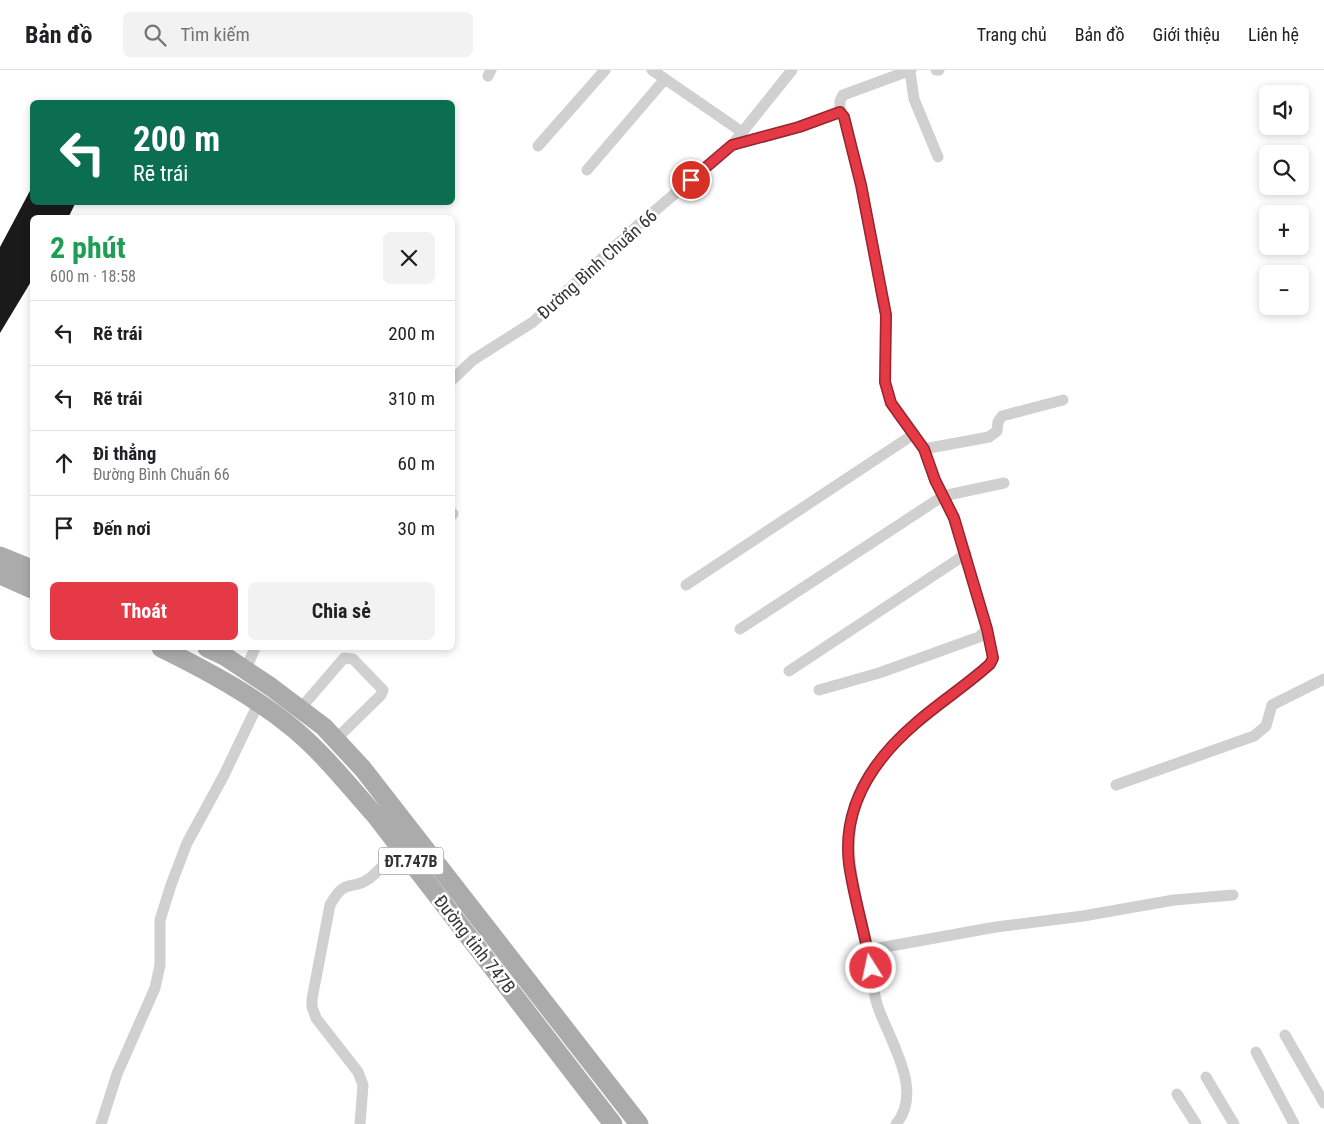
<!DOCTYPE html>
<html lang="vi">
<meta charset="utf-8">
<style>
body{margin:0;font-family:"Roboto Condensed",sans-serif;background:#f2f2f2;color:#202124;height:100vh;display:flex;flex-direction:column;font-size:19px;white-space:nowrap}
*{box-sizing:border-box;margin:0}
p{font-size:16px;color:#757577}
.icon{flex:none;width:28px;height:28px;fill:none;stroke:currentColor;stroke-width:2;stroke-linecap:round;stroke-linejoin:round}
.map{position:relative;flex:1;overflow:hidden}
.drawer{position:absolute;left:30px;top:145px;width:425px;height:435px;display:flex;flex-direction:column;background:#fff;border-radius:8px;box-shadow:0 2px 8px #0003}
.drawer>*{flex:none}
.hud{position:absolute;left:30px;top:30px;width:425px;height:105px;border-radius:8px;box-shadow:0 2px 8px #0003;background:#0b6e4f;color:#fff;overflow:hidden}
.tools{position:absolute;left:1259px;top:15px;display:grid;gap:10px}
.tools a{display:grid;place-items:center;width:50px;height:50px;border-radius:8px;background:#fff;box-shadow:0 2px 8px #0003;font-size:25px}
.pin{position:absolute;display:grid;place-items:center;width:42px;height:42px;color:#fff;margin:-21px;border:2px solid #fff;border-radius:50%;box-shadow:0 1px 5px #0007}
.me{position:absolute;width:55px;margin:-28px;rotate:350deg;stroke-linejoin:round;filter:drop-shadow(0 0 4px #0008)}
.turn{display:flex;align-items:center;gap:18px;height:105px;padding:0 20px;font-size:22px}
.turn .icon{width:65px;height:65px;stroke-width:2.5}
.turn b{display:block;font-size:35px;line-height:42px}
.round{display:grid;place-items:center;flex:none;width:52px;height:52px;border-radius:8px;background:#f2f2f2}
.headline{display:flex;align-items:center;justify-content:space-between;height:85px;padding:0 20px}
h1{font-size:30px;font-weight:700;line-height:38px;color:#1e9e55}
.button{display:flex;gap:10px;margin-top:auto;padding:10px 20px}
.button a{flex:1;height:58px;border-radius:8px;background:#e63946;color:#fff;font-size:20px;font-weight:700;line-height:58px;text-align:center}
.button a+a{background:#f2f2f2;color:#202124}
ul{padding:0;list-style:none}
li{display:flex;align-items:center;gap:15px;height:65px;padding:0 20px;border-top:1px solid #e0e0e0}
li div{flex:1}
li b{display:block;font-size:19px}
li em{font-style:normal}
header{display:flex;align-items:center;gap:30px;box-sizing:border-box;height:70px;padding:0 25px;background:#fff;border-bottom:1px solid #e0e0e0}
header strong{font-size:24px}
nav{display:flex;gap:28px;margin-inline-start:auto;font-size:18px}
.search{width:350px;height:45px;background:#f2f2f2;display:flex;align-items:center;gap:12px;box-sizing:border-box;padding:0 18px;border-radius:8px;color:#757577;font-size:19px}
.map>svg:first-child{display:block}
</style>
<header>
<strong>Bản đồ</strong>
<div class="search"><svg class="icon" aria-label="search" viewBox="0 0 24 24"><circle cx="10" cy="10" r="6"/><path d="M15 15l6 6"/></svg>Tìm kiếm</div>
<nav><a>Trang chủ</a><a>Bản đồ</a><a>Giới thiệu</a><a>Liên hệ</a></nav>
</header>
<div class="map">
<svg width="1324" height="1054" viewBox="0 0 1324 1054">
<rect width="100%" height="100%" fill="#fff"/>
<!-- building -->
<path fill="#1a1a1a" d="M32,117V132H76L68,148H32V210L0,263V177Z"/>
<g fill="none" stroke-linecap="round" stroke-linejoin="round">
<!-- street -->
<path stroke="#d0d0d0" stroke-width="11" d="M652,0L742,62
M936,0H939
M910,1L914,29L938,87
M488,6L491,0
M840,42V31L843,25L911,0
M732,75L799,57L840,42L844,47L861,115L886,245L885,312L891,333L924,379L935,410L954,448L987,559L979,567L879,603L819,620
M538,76L605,0
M587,100L665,9
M452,310L473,290L533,252L637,156L732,75L792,0
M924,379L989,367L997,361L998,352L1002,346L1063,330
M452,443L453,444
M686,515L914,364
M740,559L943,426L1004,413
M246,599L255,578
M789,601L966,484
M300,639L344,588L353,589L383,620L381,625L335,670
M1116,715L1254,666L1266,656L1272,635L1324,609
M868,880L996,857L1083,846L1174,830L1233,825
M1285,965L1324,1033
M1256,982L1294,1054
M1206,1007L1234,1054
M1177,1024L1196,1054
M101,1054L117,1004L155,918L160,895V850L171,815L187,773L224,705L259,632
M360,1054L363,1015L358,1002L316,948L312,937V929L330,835C346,806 351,822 370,808C381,799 391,787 400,777
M896,1054C925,1020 888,969 877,934C872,917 871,898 868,881C857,823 834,769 865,712C892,662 950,632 990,594L993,588L987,559"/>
<!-- primary -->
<path stroke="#ababab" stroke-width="19" d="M0,486L32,499
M0,505L32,519
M161,578C208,601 254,626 294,659C324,684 349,716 375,745L613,1054
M207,578L226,587L271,617L324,657L363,699L639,1054"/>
</g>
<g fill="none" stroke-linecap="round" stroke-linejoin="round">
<!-- route casing -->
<g stroke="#96252e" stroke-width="12">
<path id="route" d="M691,110L732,75L799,57L840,42L844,47L861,115L886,245L885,312L891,333L924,379L935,410L954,448L987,559L993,588L990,594C967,615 940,632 916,653C874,689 842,736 849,794C854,829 865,863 871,898"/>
</g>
<!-- route -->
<use href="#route" stroke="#e63946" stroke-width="9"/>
</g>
<g text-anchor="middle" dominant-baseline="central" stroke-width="5" stroke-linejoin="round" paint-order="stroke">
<!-- shield labels -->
<rect fill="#fff" stroke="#707070" stroke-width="1" x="378.5" y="777.5" width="65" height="27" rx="4"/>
<g font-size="16" font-weight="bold" fill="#333">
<text x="411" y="791">ĐT.747B</text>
</g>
<!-- street labels -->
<g font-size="18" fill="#333" stroke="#fff">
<text transform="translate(597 194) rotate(-42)">Đường Bình Chuẩn 66</text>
<text transform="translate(475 874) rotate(52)">Đường tỉnh 747B</text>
</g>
</g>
</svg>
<div class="tools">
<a><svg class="icon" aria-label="sound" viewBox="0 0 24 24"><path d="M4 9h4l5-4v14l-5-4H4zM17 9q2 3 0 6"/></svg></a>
<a><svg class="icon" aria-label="search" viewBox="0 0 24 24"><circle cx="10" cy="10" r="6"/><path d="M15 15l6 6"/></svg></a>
<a>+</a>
<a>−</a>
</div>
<div class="pin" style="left:691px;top:110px;background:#d93025"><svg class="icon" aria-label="arrive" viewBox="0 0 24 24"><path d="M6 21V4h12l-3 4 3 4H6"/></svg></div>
<svg class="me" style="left:871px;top:898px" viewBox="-20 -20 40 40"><circle r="17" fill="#e63946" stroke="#fff" stroke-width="3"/><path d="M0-11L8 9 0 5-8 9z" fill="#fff"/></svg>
<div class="hud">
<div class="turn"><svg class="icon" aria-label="left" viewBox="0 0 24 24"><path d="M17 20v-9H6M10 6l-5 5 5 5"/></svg><div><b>200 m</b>Rẽ trái</div></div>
</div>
<section class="drawer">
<div class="headline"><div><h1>2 phút</h1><p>600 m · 18:58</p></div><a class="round"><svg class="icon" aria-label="close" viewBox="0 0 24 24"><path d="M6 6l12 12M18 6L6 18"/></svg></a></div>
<ul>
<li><svg class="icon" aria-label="left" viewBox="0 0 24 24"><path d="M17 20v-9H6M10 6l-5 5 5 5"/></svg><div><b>Rẽ trái</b></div><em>200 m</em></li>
<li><svg class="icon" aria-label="left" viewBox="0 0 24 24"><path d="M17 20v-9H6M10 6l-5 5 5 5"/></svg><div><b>Rẽ trái</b></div><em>310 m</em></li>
<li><svg class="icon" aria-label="ahead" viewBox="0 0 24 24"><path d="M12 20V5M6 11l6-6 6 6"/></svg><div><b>Đi thẳng</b><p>Đường Bình Chuẩn 66</p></div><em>60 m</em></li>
<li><svg class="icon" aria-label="arrive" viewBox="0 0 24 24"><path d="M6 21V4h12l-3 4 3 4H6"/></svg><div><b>Đến nơi</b></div><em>30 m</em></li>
</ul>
<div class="button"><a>Thoát</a><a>Chia sẻ</a></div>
</section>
</div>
